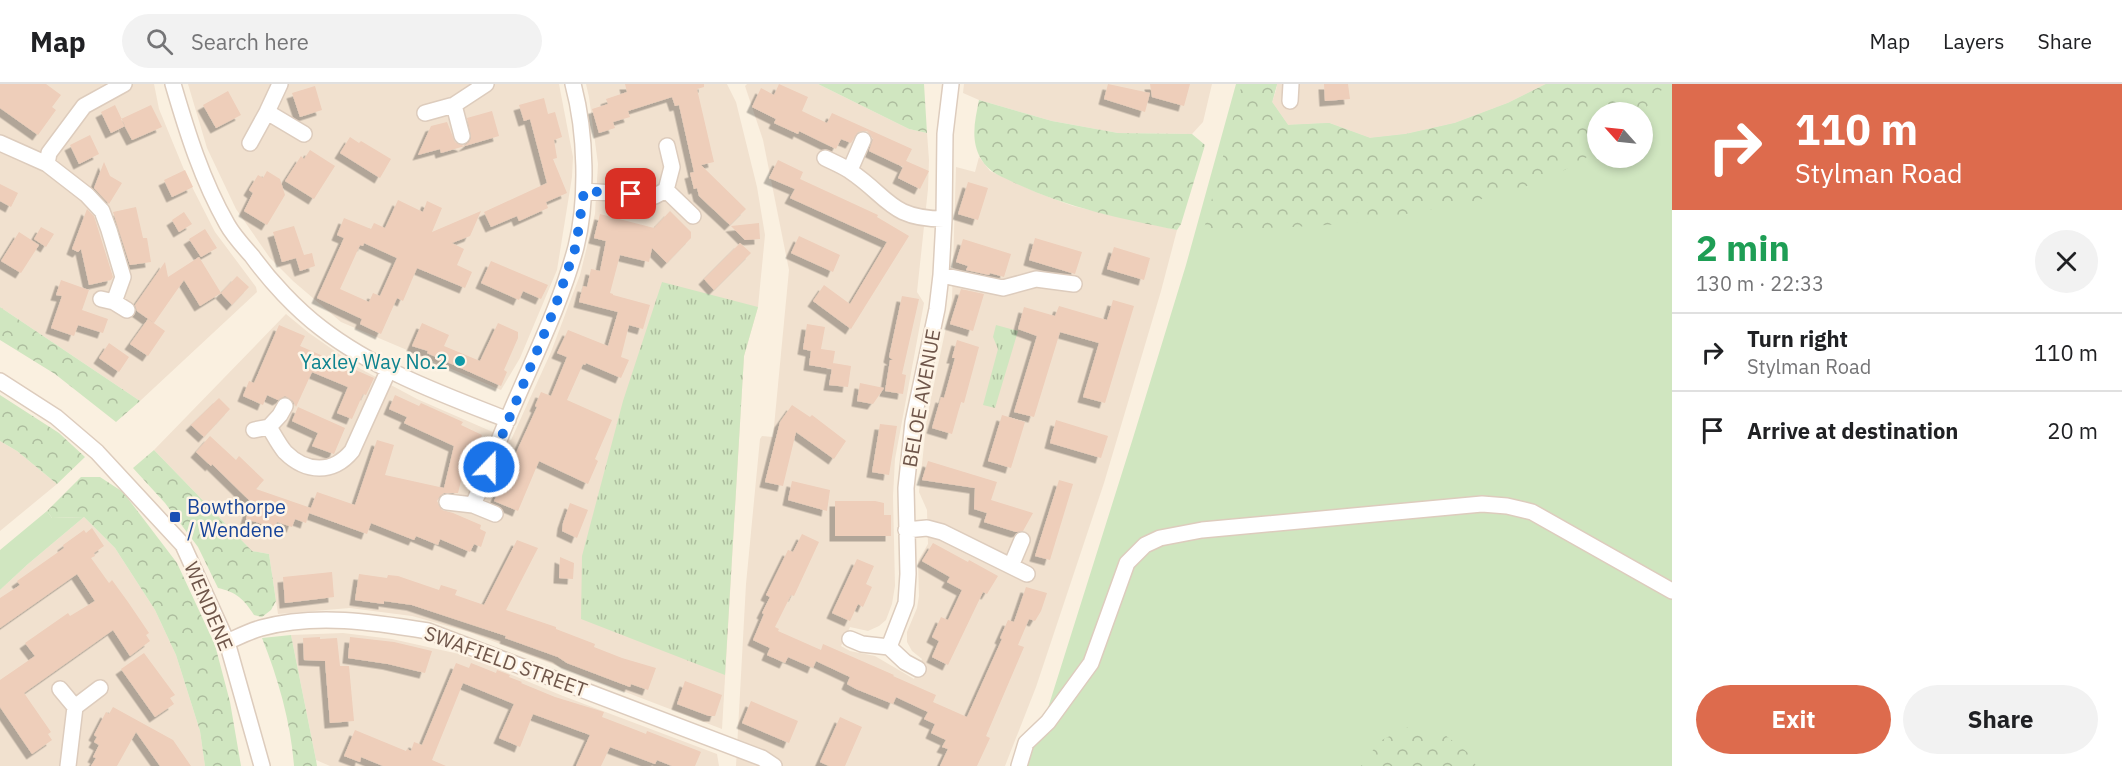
<!DOCTYPE html>
<meta charset="utf-8">
<style>
body{margin:0;font-family:"IBM Plex Sans",sans-serif;background:#f2f2f2;color:#202124;height:100vh;display:flex;flex-direction:column;font-size:22px;white-space:nowrap}
*{box-sizing:border-box;margin:0}
p{font-size:20px;color:#757577}
.icon{flex:none;width:33px;height:33px;fill:none;stroke:currentColor;stroke-width:2;stroke-linecap:round;stroke-linejoin:round}
.map{position:relative;flex:1;overflow:hidden}
.drawer{display:flex;flex-direction:column;background:#fff;width:450px}
.drawer>*{flex:none}
.top-card{background:#dd6b4d;color:#fff;overflow:hidden}
.needle{width:39px;rotate:297deg}
.buttons{position:absolute;left:1587px;top:18px;display:grid;gap:12px}
.buttons a{display:grid;place-items:center;width:66px;height:66px;border-radius:50%;background:#fff;box-shadow:0 3px 9px #0003;font-size:30px}
.pin{position:absolute;display:grid;place-items:center;width:51px;height:51px;color:#fff;margin:-26px;border-radius:12px;box-shadow:0 3px 9px #0006}
.me{position:absolute;width:66px;margin:-33px;rotate:22deg;stroke-linejoin:round;filter:drop-shadow(0 0 4px #0008)}
.turn{display:flex;align-items:center;gap:21px;height:126px;padding:0 24px;font-size:27px}
.turn .icon{width:78px;height:78px;stroke-width:2.5}
.turn b{display:block;font-size:42px;line-height:51px}
.round{display:grid;place-items:center;flex:none;width:63px;height:63px;border-radius:32px;background:#f2f2f2}
.headline{display:flex;align-items:center;justify-content:space-between;height:102px;padding:0 24px}
h1{font-size:36px;font-weight:800;line-height:45px;color:#1e9e55}
.button{display:flex;gap:12px;margin-top:auto;padding:12px 24px}
.button a{flex:1;height:69px;border-radius:36px;background:#dd6b4d;color:#fff;font-size:24px;font-weight:800;line-height:69px;text-align:center}
.button a+a{background:#f2f2f2;color:#202124}
ul{padding:0;list-style:none}
li{display:flex;align-items:center;gap:18px;height:78px;padding:0 24px;border-top:2px solid #e0e0e0}
li div{flex:1}
li b{display:block;font-size:22px}
li em{font-style:normal}
header{display:flex;align-items:center;gap:36px;box-sizing:border-box;height:84px;padding:0 30px;background:#fff;border-bottom:2px solid #e0e0e0}
header strong{font-size:28px}
nav{display:flex;gap:33px;margin-inline-start:auto;font-size:21px}
.search{width:420px;height:54px;background:#f2f2f2;display:flex;align-items:center;gap:15px;box-sizing:border-box;padding:0 21px;border-radius:33px;color:#757577;font-size:22px}
main{display:flex;flex:1;min-height:0}
.map>svg:first-child{display:block}
</style>
<header>
<strong>Map</strong>
<div class="search"><svg class="icon" aria-label="search" viewBox="0 0 24 24"><circle cx="10" cy="10" r="6"/><path d="M15 15l6 6"/></svg>Search here</div>
<nav><a>Map</a><a>Layers</a><a>Share</a></nav>
</header>
<main>
<div class="map">
<svg width="1672" height="682" viewBox="0 0 1672 682">
<defs>
<pattern id="forest-crowns" width="20" height="18" patternUnits="userSpaceOnUse" patternTransform="scale(1.5)"><rect width="20" height="18" fill="#d0e6c0"/><path d="M2 6a3 3 0 1 1 6 0M12 15a3 3 0 1 1 6 0" fill="none" stroke="#adbd9e"/></pattern>
<pattern id="park-tufts" width="24" height="20" patternUnits="userSpaceOnUse" patternTransform="scale(1.5)"><rect width="24" height="20" fill="#d0e6c0"/><path d="M3 7l-1-3M5 7V3M7 7l1-3M15 17l-1-3M17 17v-4M19 17l1-3" fill="none" stroke="#adbd9e"/></pattern>
<filter id="shadow"><feDropShadow dx="-5.5" dy="5.5" stdDeviation="0" flood-color="#0004"/></filter>
</defs>
<rect width="100%" height="100%" fill="#faf0e0"/>
<!-- residential -->
<path fill="#f1e1cf" d="M0,0H154L159,25L187,93L215,148L256,203L257,208L140,317L0,223Z
M188,0H559L573,73L572,93L557,186L520,274L501,306L341,238L293,197L270,174L236,125L207,64Z
M586,0H727L736,18L757,103L765,151L758,223L744,272L722,645L469,548L412,532L350,524L278,530L269,470L252,467L154,366L286,230L309,249L359,284L417,315L511,356L551,268L580,191L595,130L598,80L589,13Z
M747,0H818L909,45L927,49L929,76L928,105L917,208L924,219L895,375L893,412L895,502L892,520L886,536L879,542L868,547L850,543L841,562L850,567L875,572L914,595L922,575L912,567L907,558V548L917,524L919,512L918,477L928,460L927,426L919,408L927,333L952,215L956,83L975,88L979,73L990,87L1038,109L1073,122L1177,146L1161,207L1104,399L1036,603L1005,682H736L746,500L760,355L762,352L773,353L789,186L763,56L745,2Z
M964,0H1212L1203,38L1192,50L1118,49L1052,37L979,16L963,9Z
M1277,0H1546L1508,19L1455,39L1406,50L1370,54L1329,39L1288,41L1272,18L1276,6Z
M0,357L17,367L57,400L0,447Z
M84,433L115,464L155,526L176,571L200,647L205,682H0V506L28,480Z
M343,549L392,555L459,570L474,575L563,612L717,670L719,682H330L316,676L291,551Z"/>
<!-- grass -->
<path fill="#d0e6c0" fill-rule="evenodd" d="M1236,0H1277L1272,18L1288,41L1329,39L1370,54L1406,50L1455,39L1508,19L1546,0H1672V682H1024L1048,624L1133,354L1186,181ZM1598,28H1642V74H1598Z
M47,427L52,434L84,433L28,480L0,506V466Z"/>
<!-- forest -->
<path fill="url(#forest-crowns)" d="M818,0H924L927,49L909,45Z
M1242,0H1277L1272,18L1288,41L1329,39L1370,54L1406,50L1455,39L1508,19L1546,0H1667L1642,28H1598L1597,66C1548,102 1486,116 1427,126C1404,130 1382,135 1359,138C1308,144 1256,144 1204,145Z
M979,16L1052,37L1118,49L1192,50L1205,61L1181,140L1177,146C1122,135 1069,124 1017,100C1003,93 989,89 981,75C970,56 975,36 979,16Z
M0,223L140,317L116,338L55,290L0,256Z
M0,311L59,349L85,373L57,400L17,367L0,357Z
M154,366L252,467L269,470L276,517L271,526L262,533L254,531C244,515 236,508 218,504L198,463L165,419L133,384Z
M81,393H100L123,408L177,479L215,561L230,618L241,682H205L200,647L176,571L155,526L115,464L84,433L52,434L47,427Z
M291,551L316,676L317,682H294C291,639 278,594 262,554Z
M1412,641L1441,648L1471,671L1476,682H1361L1380,657Z"/>
<!-- park -->
<path fill="url(#park-tufts)" d="M662,198L758,223L744,272L725,591L581,535L582,472L623,317Z
M996,241L1018,247L995,324L983,321L998,265L993,253Z"/>
<!-- building -->
<path fill="#eeceba" fill-rule="evenodd" filter="url(#shadow)" d="M0,0H46L61,11L52,23L56,26L38,51L0,24Z
M625,0H704V3L697,5L714,78L701,81L746,125L730,141L699,112L697,104L694,105L690,89L694,88L679,21L675,22L672,13L628,27L630,33L613,38L615,44L599,49L592,25L608,20L606,15L627,8Z
M779,0L808,13L802,27L827,39L832,29L912,65L906,77L929,87L920,105L898,94L905,79L903,83L869,67L873,55L867,47L858,48L851,59L841,55L836,65L799,47L798,50L774,39L776,35L752,23L761,4L774,11Z
M1108,0L1150,9L1145,28L1104,15Z
M1150,0H1190L1184,22L1152,13Z
M1324,0H1348L1350,15L1325,17Z
M315,2L322,26L300,33L292,9Z
M228,7L241,31L216,44L203,21Z
M544,14L548,30L555,28L562,53L554,56L557,74L553,75L567,109L546,118L548,124L519,137L517,132L491,143L484,128L547,99L530,35L524,37L519,21Z
M115,21L125,42L111,49L101,28Z
M151,21L162,43L132,56L121,35Z
M492,27L499,52L441,69L440,65L418,71L431,42L447,38L455,58L464,62L469,58L471,54L467,34Z
M90,51L99,70L79,80L70,61Z
M350,53L359,59L361,57L391,75L380,94L340,69Z
M310,66L335,82L314,115L285,97L301,72L304,75Z
M778,76L803,88L800,95L878,131L877,133L909,152L851,245L813,217L824,201L850,220L887,158L790,114L795,105L769,94Z
M104,78L110,92L122,99L109,120L94,104Z
M185,86L193,103L172,113L164,96Z
M267,87L280,95L285,111L267,141L244,127L253,109L249,106L258,91L263,94Z
M968,98L988,104L978,136L958,130Z
M0,100L18,109L11,123L0,117Z
M398,116L423,128L427,117L442,124L432,148L481,127L470,152L452,159L464,165L457,181L472,188L465,204L417,184L403,217L397,214L381,250L360,240L362,235L317,214L344,154L337,151L344,134L371,145L374,139L385,144ZM364,159L397,174L380,212L373,209L369,218L340,205L360,161L363,162Z
M136,123L143,154H147L151,178L130,181L113,128Z
M87,125L94,132L113,193L111,196L89,201L81,165L78,168L72,165Z
M670,127L691,148V154L667,179L652,164L649,178L620,171L610,209L613,210V211L650,221L643,245L629,241L621,273L629,276L621,294L586,279L585,281L583,280L567,316L612,336L595,375L598,377L588,400L539,377L518,427L494,417L537,323L535,322L541,308L551,312L567,273L557,269L568,246L608,262L618,228L579,218L583,202L587,203L591,185L600,187L606,157L594,154L600,130L654,144Z
M184,128L192,140L179,148L172,136Z
M759,139L760,155L745,156L731,142Z
M294,142L304,171L300,172L312,169L315,182L300,187L296,174L282,178L273,148Z
M41,143L54,150L46,163L34,155Z
M205,145L217,164L201,173L189,155Z
M19,148L39,161L21,189L1,177Z
M799,152L840,171L833,188L791,169Z
M1035,154L1082,168L1075,190L1029,176Z
M963,155L1011,170L1004,193L990,189L989,191L966,186L968,182L956,178Z
M740,159L751,169L714,206L704,195Z
M1114,163L1150,174L1144,196L1107,185Z
M199,173L221,209L237,192L249,203L232,221L221,209L200,222L184,196L154,239L137,227L135,221L165,178L168,193Z
M491,177L548,201L541,215L523,207L519,216L481,199Z
M61,196L89,206L82,226L108,235L103,249L78,241L74,252L51,244L62,212L56,211Z
M961,205L984,210L973,247L950,240Z
M902,212L919,215L902,290L906,291L903,310L885,307L890,276H893L889,273Z
M1113,216L1134,222L1105,319L1083,313L1099,259L1060,248L1034,333L1014,328L1037,252L1018,245L1024,223L1055,232L1059,222L1107,236Z
M148,235L165,247L148,272L130,260Z
M422,239L449,251L444,262L480,277L498,239L518,248V254L504,286L507,288L501,302L427,269L428,267L412,262Z
M807,240L825,243L821,265L835,267L832,285L809,281L811,267L803,265Z
M279,241L305,252L300,262L374,294L366,311L363,310L352,335L337,329L348,303L312,288L296,323L293,317L285,312L278,316L267,311L263,321L243,312L249,297L254,299Z
M957,256L979,263L964,319L961,318L952,350L932,344L941,313L944,314L955,274H952Z
M109,259L129,273L119,288L99,274Z
M833,279L851,282L848,303L829,301Z
M860,299L884,304L873,320L857,317Z
M395,311L419,322L421,319L463,338L461,341L482,351L475,368L469,365L458,409H444L440,412L437,417L442,426L453,429L481,441L480,445L486,448L481,463L474,460L470,468L440,455L438,461L416,452L414,456L371,439L367,450L309,429L306,439L295,435L292,443L277,438L274,444L246,435L251,418L212,380L211,382L196,368L210,352L236,376L239,372L264,396L256,405L311,424L317,408L355,421L377,356L394,361L385,391L444,404L454,362L404,339L407,333L389,325Z
M219,314L230,325L204,353L191,341Z
M792,321L810,333L812,331L846,357L834,375L796,348L783,402L765,398L780,338Z
M298,323L345,344L334,370L312,362L318,349L292,337Z
M1002,331L1025,338L1011,384L988,377Z
M1056,336L1108,352L1101,374L1050,359Z
M880,340L897,342L889,391L872,388Z
M928,377L997,398L991,416L1033,429L1023,447L1016,448L984,438L987,429L974,425L975,404L922,396Z
M1059,396L1073,400L1050,476L1035,472Z
M792,397L830,406L827,427L788,416Z
M835,417H875L884,419V431H891V452H835Z
M570,419L588,426L577,454L562,447L563,439Z
M92,444L104,462L94,469L95,472L91,474L109,499L112,496L128,518L149,549L146,551L150,557L130,572L113,546L24,609L51,648L48,650L52,656L32,670L0,623V596L35,572L25,559L68,529L70,532L95,517L77,490L0,544V514L20,501L17,497L64,464L63,461L84,446L86,449Z
M802,450L819,458L794,512L791,511L775,543L779,545L778,547L821,566L823,560L894,591L893,592L936,611L933,618L967,633L1002,555L1000,554L1008,536L1014,538L1026,503L1047,509L1041,527L1035,537L1029,535L1018,561L1024,563L986,652L990,654L977,682H940L948,665L942,663L946,656L931,649L935,640L924,635L928,628L896,613L893,620L856,605L847,600L850,593L816,577L813,584L788,573L785,579L767,571L770,564L753,556L764,530L762,529L770,513L766,511L788,466L793,468Z
M517,456L538,464L506,526L556,543V545L595,560L594,563L622,574L656,584L648,606L631,600L630,603L567,579L558,573L505,554L506,552L412,521L384,517V520L355,516L359,490L387,494L388,491L398,492L439,506L441,501L457,506L455,511L484,521Z
M933,459L968,478L969,476L998,492L987,510L983,508L948,581L932,573L939,557L932,553L941,533L948,536L962,506L947,498L950,493L922,477Z
M560,473L574,479L573,495L559,494Z
M857,475L874,482L866,500L872,503L863,523L858,520L850,537L832,529Z
M332,488L334,513L285,519L283,493Z
M320,553V555L337,554L340,582H349L354,637L330,639L325,577L304,576L303,554Z
M350,553L394,558L432,567L425,589L388,580L348,574Z
M144,569L175,611L170,614L174,620L155,633L121,585Z
M456,579L469,584L471,579L496,589L497,586L510,591L509,593L522,598L521,599L555,613L604,628L602,633L636,646L646,650L647,647L699,667L701,668L695,682H672L657,676L655,680L610,663L601,682H576L590,651L533,630L520,663L499,654L514,620L463,599L432,676L446,682H383L361,673L360,678L344,672L355,646L406,667L407,665L411,667L414,658L422,661Z
M685,597L722,611L715,632H709L677,620Z
M751,617L798,637L789,659L742,639Z
M113,623L173,656L191,682H160L136,648L117,682H91L96,674L93,673L99,661L94,658L97,653L94,651L106,628L109,630Z
M840,633L862,643L845,682H829L820,678Z"/>
<g fill="none" stroke-linecap="round" stroke-linejoin="round">
<!-- minor casing -->
<g stroke="#ddccbd" stroke-width="18">
<path id="minor" d="M173,0C187,48 202,96 227,140C233,151 243,162 252,172C270,197 296,225 321,244C375,286 444,311 508,336
M1290,17L1291,0
M454,21L462,52
M267,28L304,50
M425,29L454,21L486,0
M0,59L47,80L49,69L84,22L124,0
M250,59L267,28L280,0
M825,74C833,78 843,82 850,87C889,113 890,135 944,135
M47,80L87,111L102,127L109,146L123,193L114,218L101,215
M850,86L863,56
M666,106L672,83L667,62
M584,107L655,112L666,106L693,132
M941,191L1003,204L1036,195L1074,200
M114,218L127,226
M0,297L56,333L97,368L183,461L227,558L262,682
M285,322L280,331L269,343C274,351 279,361 285,368C306,389 333,390 352,367L389,285
M254,346L269,343
M447,418L473,421C485,393 495,365 507,337C531,279 560,223 576,163C588,115 586,48 573,0
M473,421L495,430
M906,446L927,444L942,448L1027,490
M1011,482L1022,456
M850,555L862,560L889,563L905,578L918,585
M227,558C238,553 250,547 261,544C316,529 373,538 428,547L762,674L774,682
M889,563L906,519L908,490L906,404L913,338L937,225L941,191L944,135L945,50L951,0
M60,605L75,623
M68,682L75,623L100,604
M1019,682L1026,659L1048,638L1091,579L1127,479L1145,461L1160,454L1202,446L1482,420L1507,422L1532,428L1672,507"/>
</g>
<!-- minor -->
<use href="#minor" stroke="#fff" stroke-width="15"/>
</g>
<g fill="none" stroke-linecap="round" stroke-linejoin="round">
<!-- route -->
<path stroke="#1a73e8" stroke-width="10" stroke-dasharray="0 18" d="M489,383L554,226L576,162L584,107L631,110"/>
</g>
<!-- markers -->
<circle fill="#0f9aa8" stroke="#fef4e6" stroke-width="2" cx="460" cy="277" r="6"/>
<rect fill="#1a4fb4" stroke="#fef4e6" stroke-width="2" x="169" y="427" width="12" height="12" rx="3"/>
<g text-anchor="middle" dominant-baseline="central" stroke-width="5" stroke-linejoin="round" paint-order="stroke">
<!-- culture labels -->
<g font-size="20" fill="#0d838f" stroke="#fef4e6" text-anchor="end">
<text x="448" y="277">Yaxley Way No.2</text>
</g>
<!-- street labels -->
<g font-size="20" fill="#6f564a" stroke="#fef4e6">
<text transform="translate(921 314) rotate(-80)">BELOE AVENUE</text>
<text transform="translate(209 522) rotate(67)">WENDENE</text>
<text transform="translate(506 577) rotate(20)">SWAFIELD STREET</text>
</g>
<!-- transit labels -->
<g font-size="20" fill="#164399" stroke="#fef4e6" text-anchor="start">
<text x="187" y="422">Bowthorpe<tspan x="187" dy="23">/ Wendene</tspan></text>
</g>
</g>
</svg>
<div class="buttons">
<a><svg class="needle" viewBox="-14 -14 28 28"><path d="M0-13l5 13h-10z" fill="#e53935"/><path d="M0 13l5-13h-10z" fill="#757577"/></svg></a>
</div>
<div class="pin" style="left:631px;top:110px;background:#d93025"><svg class="icon" aria-label="arrive" viewBox="0 0 24 24"><path d="M6 21V4h12l-3 4 3 4H6"/></svg></div>
<svg class="me" style="left:489px;top:383px" viewBox="-20 -20 40 40"><circle r="17" fill="#1a73e8" stroke="#fff" stroke-width="3"/><path d="M0-11L8 9 0 5-8 9z" fill="#fff"/></svg>
</div>
<section class="drawer">
<div class="top-card">
<div class="turn"><svg class="icon" aria-label="right" viewBox="0 0 24 24"><path d="M7 20v-9h11M14 6l5 5-5 5"/></svg><div><b>110 m</b>Stylman Road</div></div>
</div>
<div class="headline"><div><h1>2 min</h1><p>130 m · 22:33</p></div><a class="round"><svg class="icon" aria-label="close" viewBox="0 0 24 24"><path d="M6 6l12 12M18 6L6 18"/></svg></a></div>
<ul>
<li><svg class="icon" aria-label="right" viewBox="0 0 24 24"><path d="M7 20v-9h11M14 6l5 5-5 5"/></svg><div><b>Turn right</b><p>Stylman Road</p></div><em>110 m</em></li>
<li><svg class="icon" aria-label="arrive" viewBox="0 0 24 24"><path d="M6 21V4h12l-3 4 3 4H6"/></svg><div><b>Arrive at destination</b></div><em>20 m</em></li>
</ul>
<div class="button"><a>Exit</a><a>Share</a></div>
</section>
</main>
